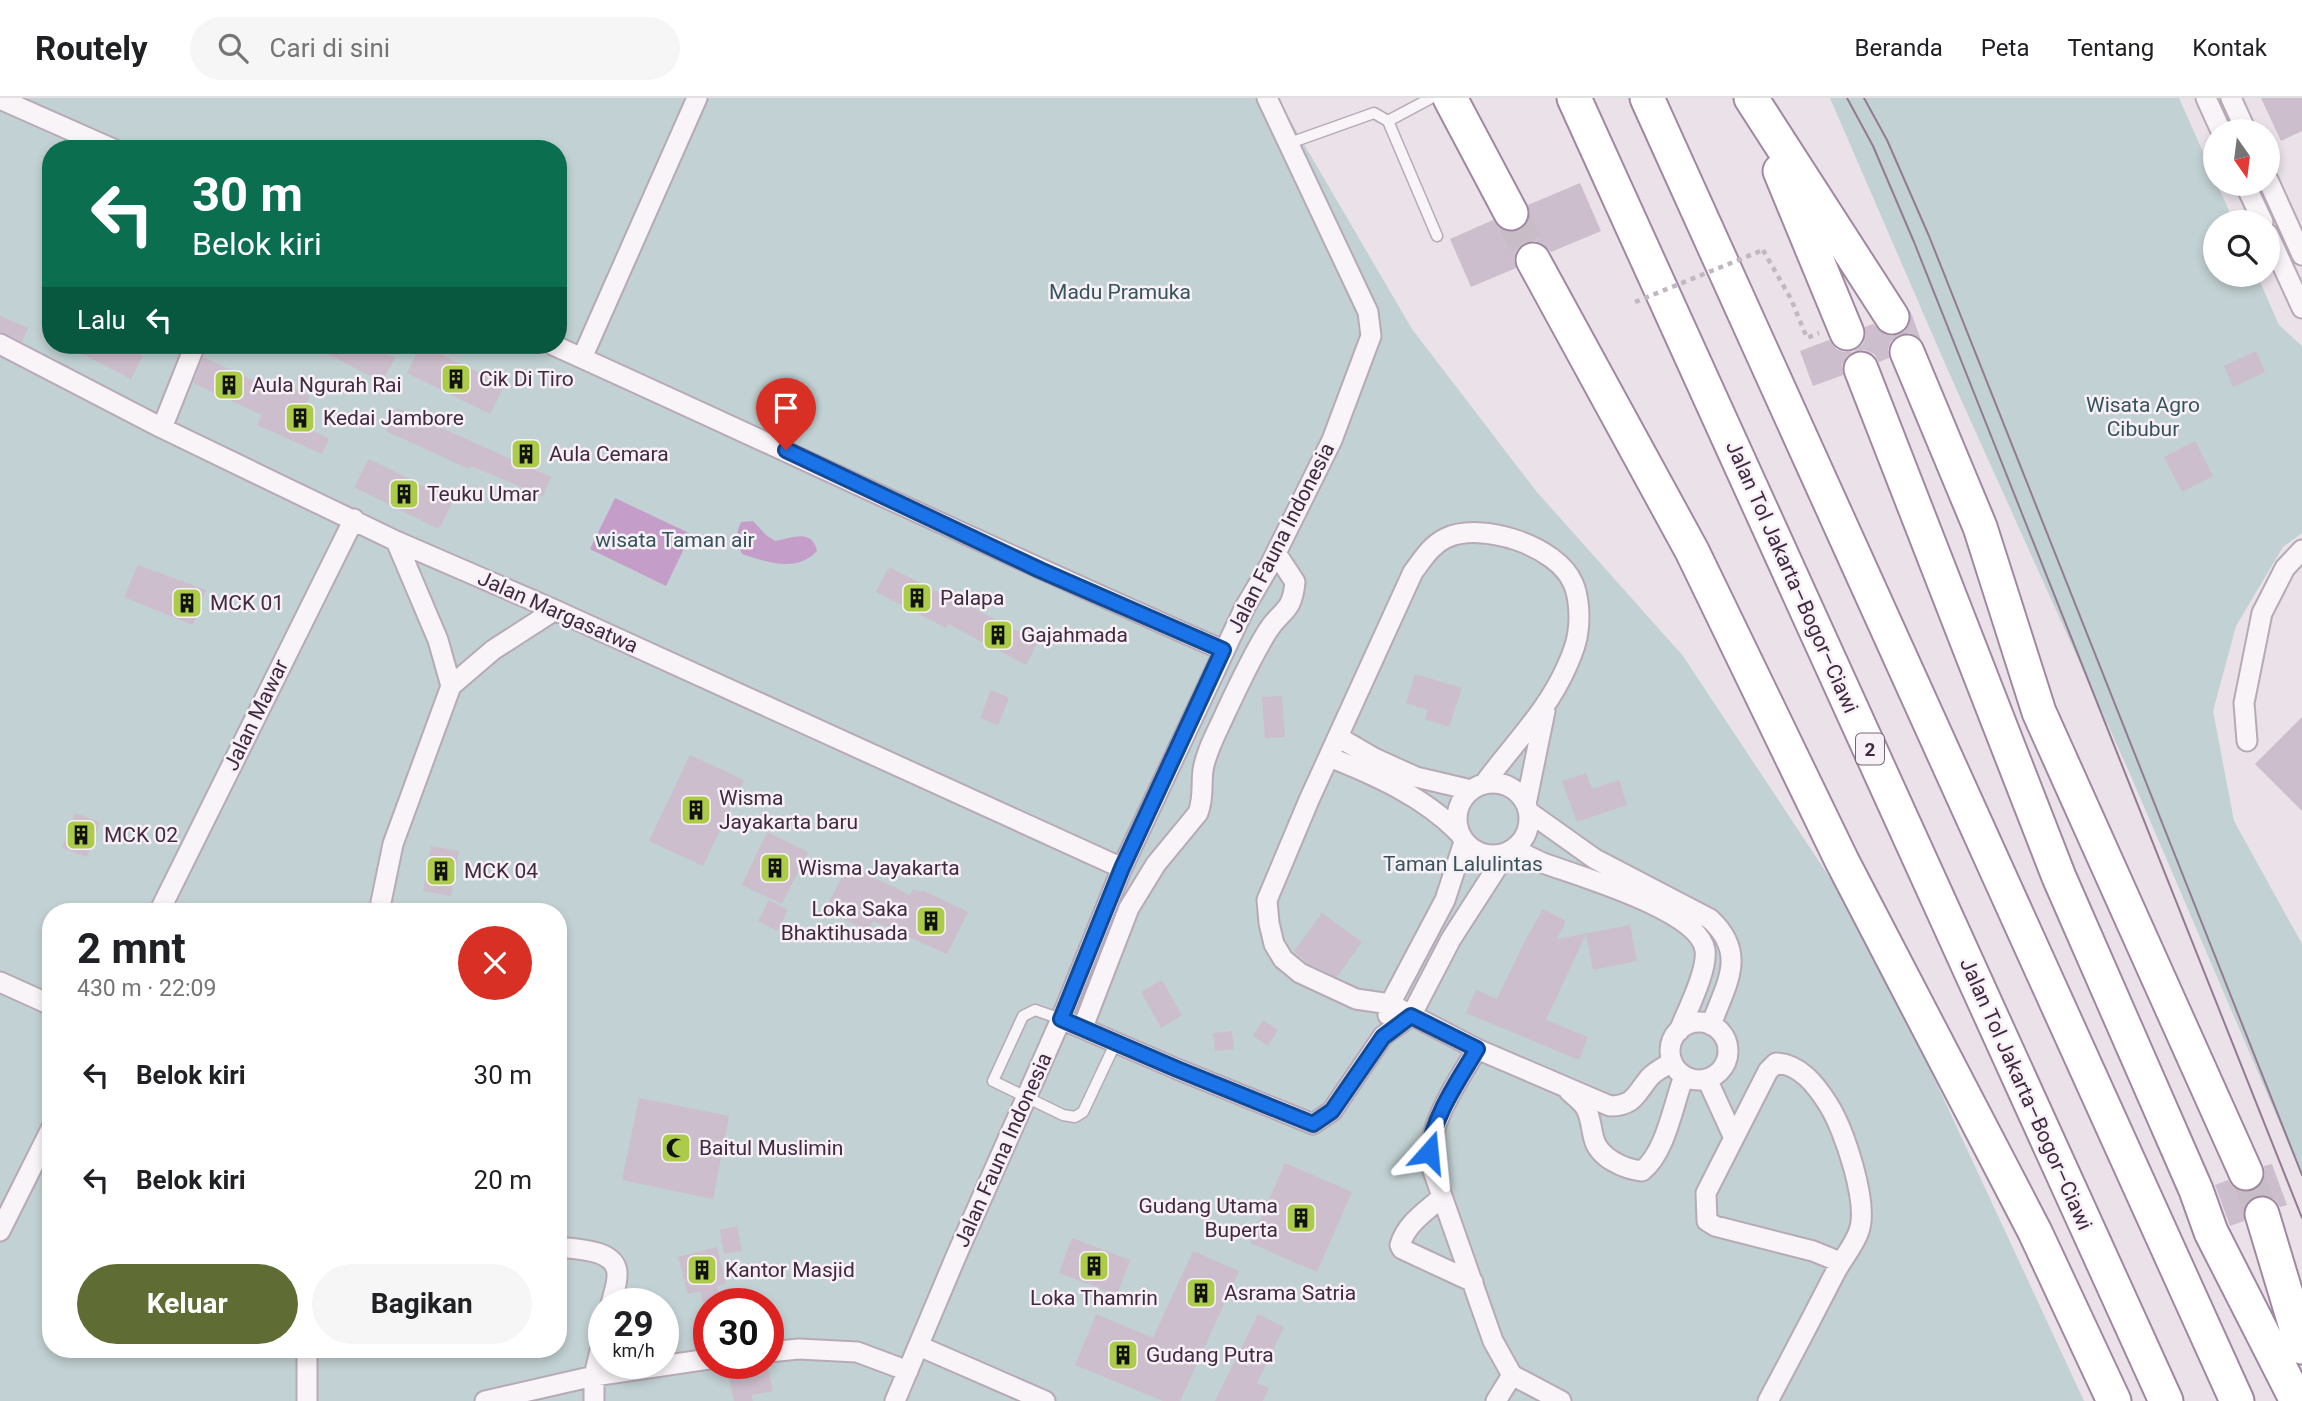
<!DOCTYPE html>
<html lang="id">
<meta charset="utf-8">
<style>
body{margin:0;font-family:Roboto,sans-serif;background:#f6f6f6;color:#202124;height:100vh;display:flex;flex-direction:column;font-size:26px;white-space:nowrap}
*{box-sizing:border-box;margin:0}
p{font-size:23px;color:#757577}
.icon{flex:none;width:38px;height:38px;fill:none;stroke:currentColor;stroke-width:2;stroke-linecap:round;stroke-linejoin:round}
.map{position:relative;flex:1;overflow:hidden}
.details{position:absolute;left:42px;top:805px;width:525px;height:455px;display:flex;flex-direction:column;background:#fff;border-radius:28px;box-shadow:0 4px 10px #0003}
.details>*{flex:none}
.hud{position:absolute;left:42px;top:42px;width:525px;height:214px;border-radius:28px;box-shadow:0 4px 10px #0003;background:#0b6e4f;color:#fff;overflow:hidden}
.needle{width:46px;rotate:166deg}
.fabs{position:absolute;left:2203px;top:21px;display:grid;gap:14px}
.fabs a{display:grid;place-items:center;width:77px;height:77px;border-radius:50%;background:#fff;box-shadow:0 4px 10px #0003;font-size:35px}
.speed{position:absolute;left:588px;top:1190px;display:flex;gap:14px;font-size:35px;font-weight:700;text-align:center}
.speed>*{display:grid;place-content:center;width:91px;height:91px;border-radius:50%;background:#fff;box-shadow:0 4px 10px #0003;line-height:1}
.speed small{font-size:18px;font-weight:400}
.speed .limit{border:10px solid #d22;background:#fff;color:#111}
.pin{position:absolute;display:grid;place-items:center;width:60px;height:60px;color:#fff;margin:-72px -30px;border-radius:50% 50% 50% 0;rotate:-45deg;box-shadow:0 0 7px #0007}
.pin .icon{rotate:45deg}
.me{position:absolute;width:77px;margin:-38px;rotate:18deg;stroke-linejoin:round;filter:drop-shadow(0 0 5px #0008)}
.turn{display:flex;align-items:center;gap:24px;height:147px;padding:0 35px;font-size:32px}
.turn .icon{width:91px;height:91px;stroke-width:2.5}
.turn b{display:block;font-size:49px;line-height:60px}
.then{display:flex;align-items:center;height:66px;padding:0 35px;background:#0003;gap:14px;font-size:26px}
.round{display:grid;place-items:center;flex:none;width:74px;height:74px;border-radius:37px;background:#f6f6f6}
.overview{display:flex;align-items:center;justify-content:space-between;height:119px;padding:0 35px}
h1{font-size:42px;font-weight:700;line-height:52px}
.cta{display:flex;gap:14px;margin-top:auto;padding:14px 35px}
.cta a{flex:1;height:80px;border-radius:42px;background:#5f6d35;color:#fff;font-size:28px;font-weight:700;line-height:80px;text-align:center}
.cta a+a{background:#f6f6f6;color:#202124}
ul{padding:0;list-style:none}
li{display:flex;align-items:center;gap:21px;height:105px;padding:0 35px}
li div{flex:1}
li b{display:block;font-size:26px}
li em{font-style:normal}
header{display:flex;align-items:center;gap:42px;box-sizing:border-box;height:98px;padding:0 35px;background:#fff;border-bottom:2px solid #e0e0e0}
header strong{font-size:33px}
nav{display:flex;gap:38px;margin-inline-start:auto;font-size:24px}
.search{width:490px;height:63px;background:#f6f6f6;display:flex;align-items:center;gap:18px;box-sizing:border-box;padding:0 24px;border-radius:38px;color:#757577;font-size:26px}
.map>svg:first-child{display:block}
</style>
<header>
<strong>Routely</strong>
<div class="search"><svg class="icon" aria-label="search" viewBox="0 0 24 24"><circle cx="10" cy="10" r="6"/><path d="M15 15l6 6"/></svg>Cari di sini</div>
<nav><a>Beranda</a><a>Peta</a><a>Tentang</a><a>Kontak</a></nav>
</header>
<div class="map">
<svg width="2302" height="1303" viewBox="0 0 2302 1303">
<rect width="100%" height="100%" fill="#eae1e9"/>
<!-- green -->
<path fill="#c2d1d3" fill-rule="evenodd" d="M0,0H1277L1412,231L1536,393L1683,558L1867,836L2084,1303H0ZM51,51H558V247H51ZM51,814H558V1251H51ZM604,1206H663V1265H604ZM709,1206H768V1265H709Z
M1830,0H2179L2234,124H2216V177H2257L2279,227L2302,248V435L2283,449L2236,528L2213,613L2234,723L2302,846V1077L2130,676L1950,277Z"/>
<!-- water -->
<path fill="#c59dc9" d="M615,400L691,436L666,488L590,451Z
M753,423L766,437L775,443C793,440 812,430 817,453C797,475 767,464 742,456C737,444 735,437 741,424Z"/>
<!-- building -->
<path fill="#ccbecc" d="M2261,0H2302V33L2281,43Z
M1580,85L1601,133L1551,154L1542,145L1534,143L1524,145L1516,153L1514,161L1516,170L1471,189L1450,141L1493,122L1501,132L1511,134L1519,132L1528,125L1530,116L1528,107Z
M1910,212L1921,242L1910,235L1899,237L1891,243L1888,251L1889,260L1879,264L1874,256L1865,252L1853,253L1846,260L1842,267L1843,277L1813,288L1800,253L1829,242L1836,251L1844,254L1854,253L1863,246L1866,238L1865,229L1873,226L1884,236L1892,238L1902,235L1909,227Z
M0,218L28,230L22,244L0,234Z
M65,247H121L143,258L131,281Z
M310,247H369L395,260L382,284Z
M421,247L505,287L490,316L407,275Z
M2256,253L2265,274L2233,289L2224,268Z
M203,259L274,292L278,283L310,298L297,325L329,341L322,356L257,327L262,317L193,285Z
M397,310L551,379L543,398L471,368L469,371L386,333Z
M2195,343L2213,378L2182,394L2164,359Z
M369,361L453,403L439,431L354,389Z
M138,467L206,492L193,527L124,499Z
M889,469L969,510L970,508L1038,544L1026,567L948,526L946,530L876,494Z
M1415,576L1462,590L1449,629L1425,621L1428,612L1406,605Z
M991,592L1009,600L998,627L980,620Z
M1282,598L1285,639L1265,640L1262,599Z
M2302,619V713L2255,666Z
M690,657L744,682L703,768L649,743Z
M1586,675L1592,691L1619,682L1627,707L1577,724L1562,683Z
M75,715L100,724L87,759L62,750Z
M767,734L808,754L782,806L742,787Z
M431,748L459,753L451,798L423,793Z
M848,767L910,797L913,791L921,794L922,792L968,814L947,856L873,823L868,833L825,812Z
M769,802L788,812L777,833L758,823Z
M1543,811L1566,823L1557,841L1630,827L1637,863L1593,872L1586,836L1546,922L1588,939L1579,962L1466,915L1476,892L1497,901L1524,845Z
M1322,815L1362,844L1337,879L1307,865L1294,853Z
M1162,882L1182,917L1161,930L1141,894Z
M1263,922L1278,932L1268,948L1253,938Z
M1232,933L1234,951L1215,953L1213,935Z
M639,1000L729,1018L713,1101L622,1082Z
M1285,1065L1352,1094L1317,1174L1250,1145Z
M2272,1066L2287,1107L2280,1109L2275,1102L2267,1098H2256L2248,1103L2244,1111V1123L2230,1128L2215,1087L2228,1082L2235,1091L2245,1094L2253,1093L2262,1086L2265,1078L2264,1068Z
M737,1128L742,1153L724,1156L720,1132Z
M1072,1140L1130,1162L1117,1197L1059,1175Z
M717,1149L726,1186L717,1188L721,1201L703,1205L700,1193L688,1196L678,1159Z
M1193,1153L1239,1173L1180,1303H1163L1075,1267L1096,1216L1153,1240Z
M1258,1216L1284,1229L1257,1285L1269,1290L1263,1303H1215Z
M764,1265L767,1266L773,1293L751,1297L753,1303H734L729,1281L751,1276L749,1268Z"/>
<g fill="none" stroke-linecap="round" stroke-linejoin="round">
<!-- motorway-tunnel -->
<path stroke="#c8bcc7" stroke-width="33" stroke-dasharray="33 17" stroke-linecap="butt" d="M1511,115L1533,162
M2246,1075L2262,1116"/>
<!-- service casing -->
<g stroke="#b7aab6" stroke-width="13">
<path id="service" d="M1388,23L1431,0
M1287,46L1374,15L1388,23L1437,138
M1061,921L1035,912L1023,918L993,983L1063,1017L1075,1019L1083,1014L1116,944"/>
</g>
<!-- minor casing -->
<g stroke="#b7aab6" stroke-width="23">
<path id="minor" d="M2206,0L2221,33
M2231,0L2246,33
M0,1L113,51
M2268,82L2302,157
M2245,86L2263,124
M2268,136L2302,210
M0,246L162,330L396,443L555,512L1122,770
M553,247C777,348 998,454 1223,552
M582,260L697,0
M162,330L195,247
M396,443L438,542L451,588
M1338,639L1374,660L1416,679L1471,692
M2247,643L2244,605L2262,515L2285,470L2302,452
M1329,659C1375,677 1424,699 1459,735
M1457 721a36 36 0 1 1 72 0a36 36 0 1 1-72 0Z
M1484,686C1513,646 1547,614 1567,568C1572,557 1577,545 1578,533C1580,519 1579,498 1573,485C1557,448 1482,423 1446,440C1431,447 1423,461 1413,474L1309,702L1267,802L1269,825L1274,846L1283,861L1300,875L1356,901L1390,906L1477,951L1610,1008C1634,1008 1636,996 1649,980C1655,973 1664,969 1672,964
M1526,706L1545,613
M1529,714L1595,761L1710,821C1748,856 1726,886 1711,927
M1514,751C1524,756 1534,761 1543,765C1578,778 1699,812 1705,852C1708,872 1687,913 1679,933
M159,814L354,421
M379,814L393,746L451,588L493,552L555,512
M0,884L51,907
M1388,917L1390,906L1445,802L1464,744
M1061,921L1177,971L1313,1026L1332,1013L1383,938L1411,918L1451,841L1496,771L1503,756
M1670 953a29 29 0 1 1 58 0a29 29 0 1 1-58 0Z
M1083,929L1129,810L1156,766L1198,715C1204,700 1201,687 1203,672C1206,653 1217,634 1225,616C1238,588 1251,560 1267,534C1281,511 1292,516 1295,484L1276,455
M1477,951C1458,983 1427,1027 1430,1064L1493,1243L1512,1277L1561,1303
M1707,981L1734,1040
M1569,993C1574,998 1581,1003 1585,1009C1591,1018 1591,1031 1594,1041C1599,1060 1624,1071 1642,1073C1666,1054 1673,1007 1684,978
M1441,1100C1425,1114 1406,1126 1400,1147L1402,1151L1473,1184
M0,1133L51,1031
M558,1149C576,1151 619,1151 617,1178C617,1187 613,1197 611,1206
M919,1248L1045,1303
M307,1251V1303
M768,1254L799,1251L857,1254L908,1273
M485,1303L594,1278L709,1261
M594,1303V1278L604,1236
M895,1303L957,1156L1061,921L1122,770L1245,509L1271,465L1332,342L1371,238L1368,214L1267,0
M1496,1303L1512,1277
M1768,1303C1791,1260 1813,1218 1835,1175C1842,1161 1854,1148 1859,1133C1869,1105 1844,1031 1828,1006C1816,987 1800,966 1776,965L1768,973L1706,1095L1707,1123L1715,1128L1813,1153L1840,1164"/>
</g>
<!-- motorway casing -->
<g stroke="#a089a0" stroke-width="37">
<path id="motorway" d="M1450,0L1511,115
M1574,0L2166,1303
M1647,0L2237,1303
M1751,0L1892,219
M1780,73L1847,235
M1533,162L1692,453L1842,763L2035,1134L2114,1303
M1907,254L1980,429L2039,614L2246,1075
M1861,271L2059,779L2196,1092L2211,1134L2297,1303
M2262,1116L2302,1249"/>
</g>
<!-- path -->
<path stroke="#c1b7c1" stroke-width="4.5" stroke-dasharray="5 5" stroke-linecap="butt" d="M1763,152L1791,201L1807,240L1819,235"/>
<!-- service -->
<use href="#service" stroke="#f8f4f8" stroke-width="10"/>
<!-- minor -->
<use href="#minor" stroke="#f8f4f8" stroke-width="19"/>
<!-- motorway -->
<use href="#motorway" stroke="#fff" stroke-width="33"/>
<!-- tram -->
<path stroke="#937b92" stroke-width="2" d="M1847,0L1873,48L1914,144L2302,1120
M1864,0L1887,42L1929,138L2302,1077"/>
<!-- path-bridge -->
<path stroke="#c1b7c1" stroke-width="4.5" stroke-dasharray="5 5" stroke-linecap="butt" d="M1635,204L1763,152"/>
</g>
<g fill="none" stroke-linecap="round" stroke-linejoin="round">
<!-- route casing -->
<g stroke="#114b97" stroke-width="18">
<path id="route" d="M786,352L1040,472L1223,552L1122,770L1061,921L1177,971L1313,1026L1332,1013L1383,939L1411,918L1477,951C1460,980 1432,1020 1429,1054"/>
</g>
<!-- route -->
<use href="#route" stroke="#1a73e8" stroke-width="12"/>
</g>
<!-- icons -->
<defs>
<g id="building-square" transform="scale(1.575)"><rect x="-9" y="-9" width="18" height="18" rx="4" fill="#abcb49" stroke="#f7f1f7"/><path d="M-4-6H4V6H1V3H-1V6H-4ZM-2.5-4.3h1.7v1.8h-1.7ZM.8-4.3h1.7v1.8H.8ZM-2.5-1h1.7V.8h-1.7ZM.8-1h1.7V.8H.8Z" fill="#111"/></g>
<g id="mosque-square" transform="scale(1.575)"><rect x="-9" y="-9" width="18" height="18" rx="4" fill="#abcb49" stroke="#f7f1f7"/><path d="M3.5-4.9A6 6 0 1 0 3.5 4.9A5 5 0 1 1 3.5-4.9Z" fill="#111"/></g>
</defs>
<g fill-rule="evenodd">
<use href="#building-square" x="456" y="281"/>
<use href="#building-square" x="229" y="287"/>
<use href="#building-square" x="300" y="320"/>
<use href="#building-square" x="526" y="356"/>
<use href="#building-square" x="404" y="396"/>
<use href="#building-square" x="917" y="500"/>
<use href="#building-square" x="187" y="505"/>
<use href="#building-square" x="998" y="537"/>
<use href="#building-square" x="696" y="712"/>
<use href="#building-square" x="81" y="737"/>
<use href="#building-square" x="775" y="770"/>
<use href="#building-square" x="441" y="773"/>
<use href="#building-square" x="931" y="823"/>
<use href="#mosque-square" x="676" y="1050"/>
<use href="#building-square" x="1301" y="1120"/>
<use href="#building-square" x="1094" y="1168"/>
<use href="#building-square" x="702" y="1172"/>
<use href="#building-square" x="1201" y="1195"/>
<use href="#building-square" x="1123" y="1257"/>
</g>
<g text-anchor="middle" dominant-baseline="central" stroke-width="5" stroke-linejoin="round" paint-order="stroke">
<!-- shield labels -->
<rect fill="#f7f1f7" stroke="#786677" stroke-width="2" x="1856" y="635.5" width="28" height="31" rx="5"/>
<g font-size="19" font-weight="bold" fill="#412a40">
<text x="1870" y="651">2</text>
</g>
<!-- park labels -->
<g font-size="21" fill="#37545c" stroke="#f7f1f7">
<text x="1120" y="194">Madu Pramuka</text>
<text x="2143" y="307">Wisata Agro<tspan x="2143" dy="24">Cibubur</tspan></text>
<text x="675" y="442">wisata Taman air</text>
<text x="1463" y="766">Taman Lalulintas</text>
</g>
<!-- poi labels -->
<g font-size="21" fill="#412a40" stroke="#f7f1f7" text-anchor="start">
<text x="479" y="281">Cik Di Tiro</text>
<text x="252" y="287">Aula Ngurah Rai</text>
<text x="323" y="320">Kedai Jambore</text>
<text x="549" y="356">Aula Cemara</text>
<text x="427" y="396">Teuku Umar</text>
<text x="940" y="500">Palapa</text>
<text x="210" y="505">MCK 01</text>
<text x="1021" y="537">Gajahmada</text>
<text x="719" y="700">Wisma<tspan x="719" dy="24">Jayakarta baru</tspan></text>
<text x="104" y="737">MCK 02</text>
<text x="798" y="770">Wisma Jayakarta</text>
<text x="464" y="773">MCK 04</text>
<text x="908" y="811" text-anchor="end">Loka Saka<tspan x="908" dy="24">Bhaktihusada</tspan></text>
<text x="699" y="1050">Baitul Muslimin</text>
<text x="1278" y="1108" text-anchor="end">Gudang Utama<tspan x="1278" dy="24">Buperta</tspan></text>
<text x="725" y="1172">Kantor Masjid</text>
<text x="1224" y="1195">Asrama Satria</text>
<text x="1094" y="1200" text-anchor="middle">Loka Thamrin</text>
<text x="1146" y="1257">Gudang Putra</text>
</g>
<!-- street labels -->
<g font-size="21" fill="#412a40" stroke="#f7f1f7">
<text transform="translate(1281 440) rotate(-63)">Jalan Fauna Indonesia</text>
<text transform="translate(1792 479) rotate(66)">Jalan Tol Jakarta–Bogor–Ciawi</text>
<text transform="translate(558 514) rotate(24)">Jalan Margasatwa</text>
<text transform="translate(256 617) rotate(-64)">Jalan Mawar</text>
<text transform="translate(2026 996) rotate(66)">Jalan Tol Jakarta–Bogor–Ciawi</text>
<text transform="translate(1003 1052) rotate(-66)">Jalan Fauna Indonesia</text>
</g>
</g>
</svg>
<div class="fabs">
<a><svg class="needle" viewBox="-14 -14 28 28"><path d="M0-13l5 13h-10z" fill="#e53935"/><path d="M0 13l5-13h-10z" fill="#757577"/></svg></a>
<a><svg class="icon" aria-label="search" viewBox="0 0 24 24"><circle cx="10" cy="10" r="6"/><path d="M15 15l6 6"/></svg></a>
</div>
<div class="speed"><div>29<small>km/h</small></div><div class="limit">30</div></div>
<div class="pin" style="left:786px;top:352px;background:#d93025"><svg class="icon" aria-label="arrive" viewBox="0 0 24 24"><path d="M6 21V4h12l-3 4 3 4H6"/></svg></div>
<svg class="me" style="left:1429px;top:1054px" viewBox="-20 -20 40 40"><path d="M0-17L14 15 0 8-14 15z" fill="#1a73e8" stroke="#fff" stroke-width="4"/></svg>
<div class="hud">
<div class="turn"><svg class="icon" aria-label="left" viewBox="0 0 24 24"><path d="M17 20v-9H6M10 6l-5 5 5 5"/></svg><div><b>30 m</b>Belok kiri</div></div>
<div class="then">Lalu<svg class="icon" aria-label="left" viewBox="0 0 24 24"><path d="M17 20v-9H6M10 6l-5 5 5 5"/></svg></div>
</div>
<section class="details">
<div class="overview"><div><h1>2 mnt</h1><p>430 m · 22:09</p></div><a class="round" style="background:#d93025;color:#fff"><svg class="icon" aria-label="close" viewBox="0 0 24 24"><path d="M6 6l12 12M18 6L6 18"/></svg></a></div>
<ul>
<li><svg class="icon" aria-label="left" viewBox="0 0 24 24"><path d="M17 20v-9H6M10 6l-5 5 5 5"/></svg><div><b>Belok kiri</b></div><em>30 m</em></li>
<li><svg class="icon" aria-label="left" viewBox="0 0 24 24"><path d="M17 20v-9H6M10 6l-5 5 5 5"/></svg><div><b>Belok kiri</b></div><em>20 m</em></li>
</ul>
<div class="cta"><a>Keluar</a><a>Bagikan</a></div>
</section>
</div>
